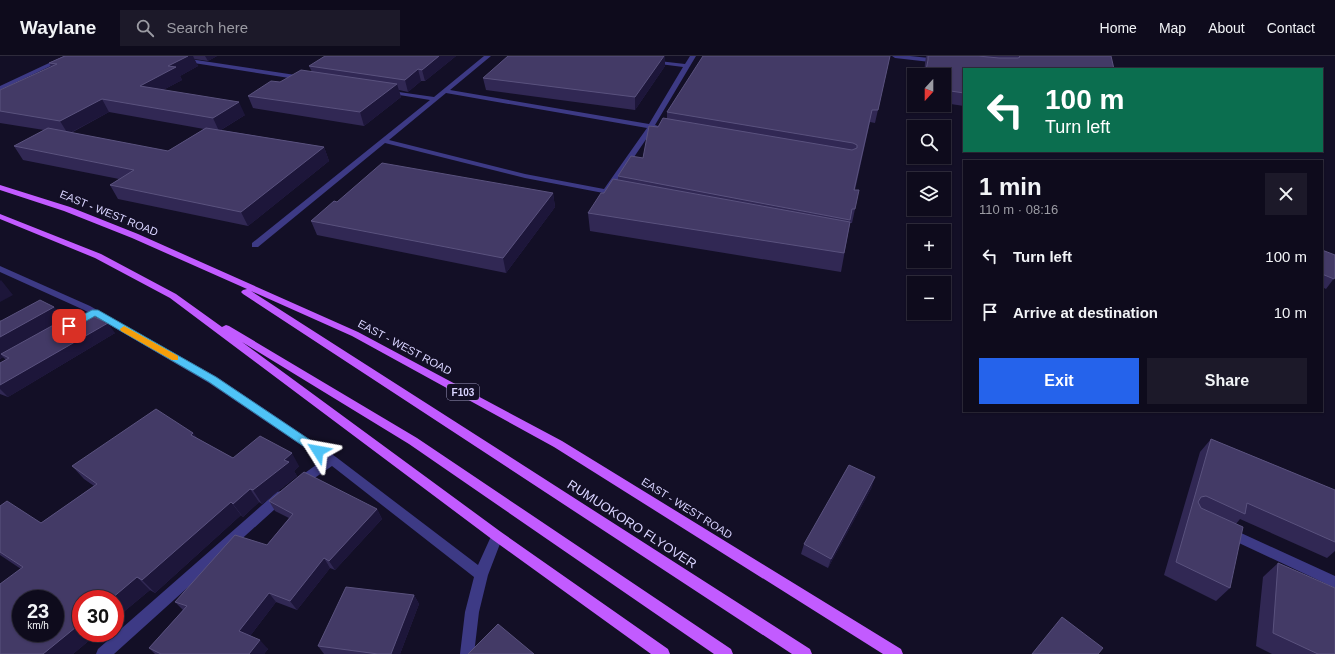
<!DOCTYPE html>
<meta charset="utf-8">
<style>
body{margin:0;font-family:Arial,sans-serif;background:#1c1929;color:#f1f3f6;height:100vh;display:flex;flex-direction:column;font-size:15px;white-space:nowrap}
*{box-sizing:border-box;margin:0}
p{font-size:13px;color:#9b9ba3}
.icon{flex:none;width:22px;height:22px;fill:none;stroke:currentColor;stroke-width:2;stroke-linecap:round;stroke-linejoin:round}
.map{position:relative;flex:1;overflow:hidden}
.panel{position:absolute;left:963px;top:104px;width:360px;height:252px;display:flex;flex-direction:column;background:#0e0b1c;border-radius:0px;box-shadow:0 1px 3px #0004,0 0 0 1px #2e2b3b}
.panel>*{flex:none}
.hud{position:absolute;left:963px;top:12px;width:360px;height:84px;border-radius:0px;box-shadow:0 1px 3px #0004,0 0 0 1px #2e2b3b;background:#0b6e4f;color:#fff;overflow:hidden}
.needle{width:26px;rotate:201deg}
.controls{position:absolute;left:907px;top:12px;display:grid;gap:8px}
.controls a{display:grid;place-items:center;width:44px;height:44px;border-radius:0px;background:#0e0b1c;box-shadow:0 1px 3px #0004,0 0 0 1px #2e2b3b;font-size:20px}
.speed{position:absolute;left:12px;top:534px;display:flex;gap:8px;font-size:20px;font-weight:700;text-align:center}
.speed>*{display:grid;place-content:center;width:52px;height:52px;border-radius:50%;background:#0e0b1c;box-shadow:0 1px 3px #0004,0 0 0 1px #2e2b3b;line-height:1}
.speed small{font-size:10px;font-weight:400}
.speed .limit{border:6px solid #d22;background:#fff;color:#111}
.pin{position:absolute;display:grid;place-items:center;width:34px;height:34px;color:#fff;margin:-17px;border-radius:8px;box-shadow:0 2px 6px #0006}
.me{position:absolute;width:44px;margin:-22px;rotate:304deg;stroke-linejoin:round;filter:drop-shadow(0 0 3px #0008)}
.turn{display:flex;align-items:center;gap:14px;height:84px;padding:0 16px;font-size:18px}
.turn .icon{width:52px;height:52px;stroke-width:2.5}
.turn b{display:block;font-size:28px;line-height:34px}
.round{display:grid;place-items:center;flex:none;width:42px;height:42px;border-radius:0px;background:#1c1929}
.overview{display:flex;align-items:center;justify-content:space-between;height:68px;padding:0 16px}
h1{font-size:24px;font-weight:700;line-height:30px}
.button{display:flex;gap:8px;margin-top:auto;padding:8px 16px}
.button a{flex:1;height:46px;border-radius:0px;background:#2563eb;color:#fff;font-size:16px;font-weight:700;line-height:46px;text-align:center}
.button a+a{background:#1c1929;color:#f1f3f6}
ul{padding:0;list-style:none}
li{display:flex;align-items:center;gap:12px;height:56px;padding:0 16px}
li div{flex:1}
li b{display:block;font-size:15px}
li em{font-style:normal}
header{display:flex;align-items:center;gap:24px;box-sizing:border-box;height:56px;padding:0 20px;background:#0e0b1c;border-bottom:1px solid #2e2b3b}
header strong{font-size:19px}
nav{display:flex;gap:22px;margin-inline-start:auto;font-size:14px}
.search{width:280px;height:36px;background:#1c1929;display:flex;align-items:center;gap:10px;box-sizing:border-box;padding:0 14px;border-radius:0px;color:#9b9ba3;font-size:15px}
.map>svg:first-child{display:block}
</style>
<header>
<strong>Waylane</strong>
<div class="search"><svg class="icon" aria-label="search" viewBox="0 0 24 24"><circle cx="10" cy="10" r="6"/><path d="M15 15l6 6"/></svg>Search here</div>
<nav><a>Home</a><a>Map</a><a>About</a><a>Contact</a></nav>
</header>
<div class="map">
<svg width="1335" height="598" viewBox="0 0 1335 598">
<rect width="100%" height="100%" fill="#130f26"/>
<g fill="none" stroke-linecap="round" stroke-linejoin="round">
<!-- minor -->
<path fill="#3d3a85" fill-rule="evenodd" d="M64,0H72L0,34V30Z
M484,0H491L450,34L649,68L683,11L652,7L650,6V4L685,8L690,0H696L655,69L664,72L661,74L653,73L611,135L619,136V140L525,122L385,87L258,191H252V187L430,44L387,37L385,36V34L434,41ZM446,37L647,72L604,133L525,118L389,84Z
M892,0H910L939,3L942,5L939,7L895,2Z
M183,2L302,20L305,22L302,24L181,5V3Z
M0,210L90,250L217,321L336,401L478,509L493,476L497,475L501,476L503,480L488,519L479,556L474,598H460L465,556L474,521L332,410L303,430L299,432L295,430L293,427L295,424L323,404L209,327L84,254L0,216Z
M281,435L285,436L287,440L285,444L114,598H96L98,593L277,436Z
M1228,471L1335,520V532L1224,480L1222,476L1224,472Z"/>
<!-- major -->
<path fill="#c25bff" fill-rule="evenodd" d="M0,129L70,151L138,178L358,276L562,385L901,593L903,598H883L554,391L352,280L251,235L810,593L812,598H792L243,238L241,236L243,234L247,233L132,182L64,155L0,134Z
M0,158L101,198L176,238L222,271L226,269L229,270L417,382L731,593L733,598H714L409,388L242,286L501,476L668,593L670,598H651L493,484L170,242L95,202L0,163Z"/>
</g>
<!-- wall -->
<path fill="#312854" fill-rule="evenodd" d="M65,0H217L208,5L194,3L198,10L180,20L182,24L163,34L245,59L221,74L324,91L329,105L248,170L118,143L110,129L119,123L23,104L14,90L44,74L0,67V34L51,11L49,7ZM109,56L204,73L168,95L71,77Z
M456,0L425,25H421L408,36L399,34L401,41L364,70L253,52L248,40L280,26L312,16L309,10Z
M890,0L875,67L870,66L855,134V153L852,167H850L841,216L590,175L588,157L604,137L618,124V120L643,102L658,71L667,63V56Z
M924,0H1111L964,13V50L944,47V19H924L925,7L926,0Z
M665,10L635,54L486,34L483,22Z
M553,137L555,151L506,217L317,179L311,165L337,146Z
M1322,194L1335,221L1326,233L1322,231Z
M54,251L64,264H73L115,277L8,341L0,338V307L6,304L3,301L0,303V265H1Z
M193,377L197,382L233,402L299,410L294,415L297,420L262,448L259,446L243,461L241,459L155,537L150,534L115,563V543L98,577L73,598H0L21,513L0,499V450L41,467L94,430L84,423L72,410Z
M1211,383L1335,434V495L1327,502L1240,463L1236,468L1230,532L1216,545L1164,519L1200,396Z
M872,431L828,512L801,498L804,488Z
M269,445L377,453L382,463L335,514L330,512L297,554L276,546L250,580L268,593L264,598H155L149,592L183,554L175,546L267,489L289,462L275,455Z
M1278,507L1335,598H1272L1256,590L1263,521Z
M414,539L419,548L400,598H324L318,590Z"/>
<!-- shaded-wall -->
<path fill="#1d163a" d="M188,0H193L198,10L180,20L182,24L146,43L140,30L168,10Z
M205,0H217L208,5Z
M439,0H456L425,25L422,14Z
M664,0H665V10L635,54V41Z
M418,13L421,25L408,36L405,24Z
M397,28L401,41L364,70L360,56Z
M102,43L109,56L68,78L60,65Z
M239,46L245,59L219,75L213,62Z
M324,91L329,105L248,170L241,156Z
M553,137L555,151L506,217L503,202Z
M1,224L13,239L0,246V225Z
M54,251L65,266L1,298L3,301L0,303V281Z
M108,267L115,277L8,341L0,333V329Z
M193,377L203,390L191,379Z
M292,397L299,410L294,415L297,420L262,448L253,434L284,404Z
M875,421L872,431L828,512L831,503Z
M250,433L259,446L243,461L233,448Z
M231,446L241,459L155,537L142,524Z
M377,453L382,463L335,514L329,505Z
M324,502L330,512L297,554L290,545Z
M137,521L150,534L115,563V543H111Z
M269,537L276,546L247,584L239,575Z
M414,539L419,548L400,598H391Z
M81,567V577H98L73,598H43Z
M260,584L268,593L264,598H249Z"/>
<!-- building -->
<path fill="#433a66" stroke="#5a527e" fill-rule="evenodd" d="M65,0H188L168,10L176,11L140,30L239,46L213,62L102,43L60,65L0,55V34L57,8L49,7Z
M325,0H439L422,14L418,13L405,24L309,10Z
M508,0H664L635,41L483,22Z
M703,0H890L878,54H872L854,134H859L855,153H852L850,164L618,120L631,100L643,102L649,70L658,71L663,62L852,94L857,92V89L853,87L667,56Z
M928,0H978L999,2H1018L1020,1L1019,0H1111L1114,13H964V37L944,34V19H925L928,4Z
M301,14L397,28L360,56L248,40L271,25L280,26Z
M48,72L168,95L206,72L324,91L241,156L110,129L134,114L14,90Z
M382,107L553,137L503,202L311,165L334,145L337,146Z
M613,123L850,166L844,197L588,157L601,137H604Z
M1322,194L1335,199V221L1334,223L1322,218Z
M40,244L54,251L0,281V265H1Z
M85,257L108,267L0,329V307L9,302L1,298L68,261L73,264Z
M156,353L193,377L191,379L233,402L260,380L292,397L284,404L289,406L253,434L250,433L233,448L231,446L142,524L137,521L111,543H81V567L43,598H0V528L23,511L0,496V450L7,445L41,467L97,428L72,410ZM21,543H55V577H21Z
M1211,383L1335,434V486L1247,447L1245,458L1206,440L1201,441L1198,446L1201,452L1243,471L1230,532L1176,506Z
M849,409L875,421L831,503L804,488Z
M304,416L377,453L329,505L324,502L290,545L269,537L239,575L260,584L249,598H161L149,592L187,550L175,546L235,479L267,489L293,458L269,445Z
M1278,507L1335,532V598H1318L1273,577Z
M346,531L414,539L391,598H378L318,590Z
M1062,561L1103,592L1098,598H1032Z
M498,568L534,598H468Z"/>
<!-- route -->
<path fill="#4fc3f7" stroke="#337fa1" d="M92,254H98L216,321L322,392L323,395L322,398H315L209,326L95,260L72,273H66V268Z"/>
<!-- slow -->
<path fill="#f59e0b" d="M124,270L178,300V304H172L121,275L120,273Z"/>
<g text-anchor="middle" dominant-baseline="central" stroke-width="4" stroke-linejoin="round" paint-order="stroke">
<!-- shield labels -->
<rect fill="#130f26" stroke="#9e99be" stroke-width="1" x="447" y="328" width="32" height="16" rx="3"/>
<g font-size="10" font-weight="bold" fill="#d9d4ff">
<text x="463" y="336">F103</text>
</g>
<!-- street labels -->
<g font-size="11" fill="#d9d4ff" stroke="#130f26">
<text transform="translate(109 157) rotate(22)">EAST - WEST ROAD</text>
<text transform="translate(405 291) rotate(28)">EAST - WEST ROAD</text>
<text transform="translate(687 452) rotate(32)">EAST - WEST ROAD</text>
</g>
<!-- near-street labels -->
<g font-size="13" fill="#d9d4ff" stroke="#130f26">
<text transform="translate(632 468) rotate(33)">RUMUOKORO FLYOVER</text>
</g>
</g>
</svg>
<div class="controls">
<a><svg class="needle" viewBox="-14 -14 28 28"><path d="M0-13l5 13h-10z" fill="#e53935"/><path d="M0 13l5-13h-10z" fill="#9b9ba3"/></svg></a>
<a><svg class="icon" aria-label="search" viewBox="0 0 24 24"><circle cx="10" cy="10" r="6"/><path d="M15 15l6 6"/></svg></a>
<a><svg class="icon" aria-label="layers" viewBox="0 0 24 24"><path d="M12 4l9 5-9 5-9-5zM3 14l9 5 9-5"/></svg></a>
<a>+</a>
<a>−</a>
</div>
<div class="speed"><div>23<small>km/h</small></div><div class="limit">30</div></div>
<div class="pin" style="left:69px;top:270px;background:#d93025"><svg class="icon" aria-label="arrive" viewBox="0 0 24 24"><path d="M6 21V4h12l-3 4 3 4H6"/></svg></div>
<svg class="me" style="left:318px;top:395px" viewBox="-20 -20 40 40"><path d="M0-17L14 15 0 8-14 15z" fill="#4fc3f7" stroke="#fff" stroke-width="4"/></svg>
<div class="hud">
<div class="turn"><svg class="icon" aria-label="left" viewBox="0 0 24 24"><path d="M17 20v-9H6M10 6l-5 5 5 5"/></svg><div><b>100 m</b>Turn left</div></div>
</div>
<section class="panel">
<div class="overview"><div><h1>1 min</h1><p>110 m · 08:16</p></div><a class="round"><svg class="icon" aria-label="close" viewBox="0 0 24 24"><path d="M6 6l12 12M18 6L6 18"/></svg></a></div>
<ul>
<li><svg class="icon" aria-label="left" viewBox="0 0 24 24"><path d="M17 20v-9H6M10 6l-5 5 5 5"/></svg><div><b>Turn left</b></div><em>100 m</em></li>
<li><svg class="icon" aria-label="arrive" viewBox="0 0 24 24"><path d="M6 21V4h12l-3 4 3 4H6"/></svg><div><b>Arrive at destination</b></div><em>10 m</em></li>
</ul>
<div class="button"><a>Exit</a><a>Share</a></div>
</section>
</div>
